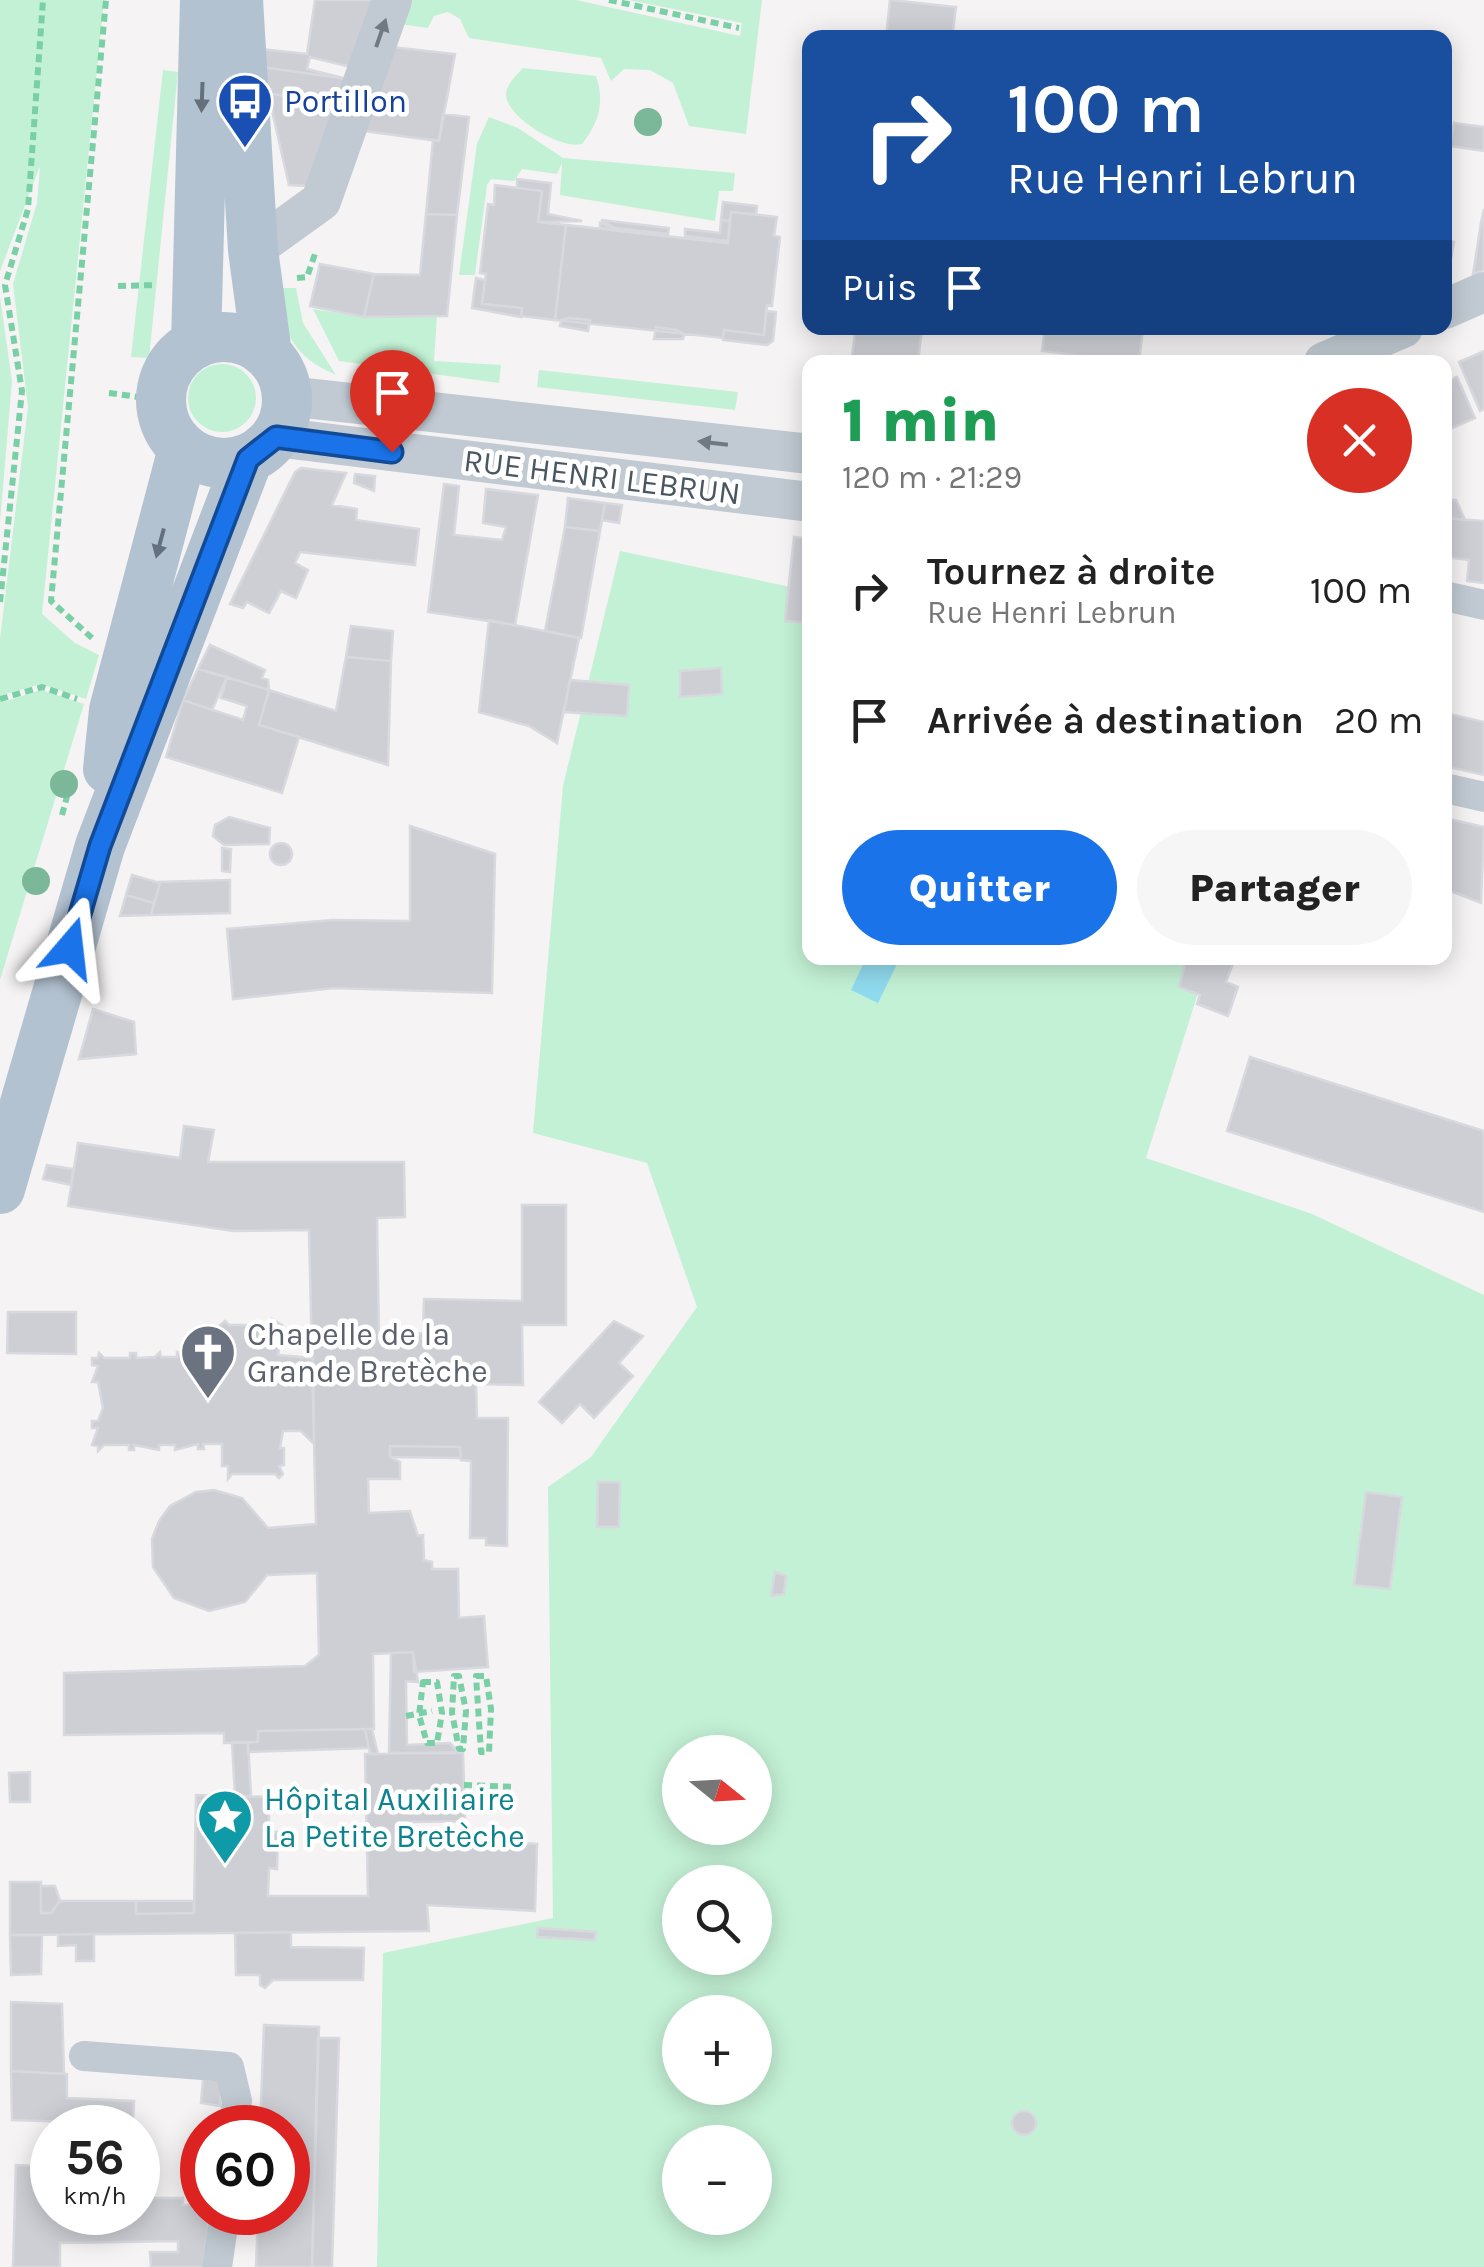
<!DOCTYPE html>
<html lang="fr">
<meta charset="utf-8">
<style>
body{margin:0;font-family:Karla,sans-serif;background:#f6f6f6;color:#222;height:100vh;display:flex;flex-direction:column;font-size:38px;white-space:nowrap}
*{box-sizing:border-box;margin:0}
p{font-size:32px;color:#767676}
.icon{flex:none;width:55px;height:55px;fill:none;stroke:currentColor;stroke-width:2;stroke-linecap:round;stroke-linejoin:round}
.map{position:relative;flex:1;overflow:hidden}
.details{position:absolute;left:802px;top:355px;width:650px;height:610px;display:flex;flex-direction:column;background:#fff;border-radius:20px;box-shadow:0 5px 25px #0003}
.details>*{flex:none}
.top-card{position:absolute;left:802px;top:30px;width:650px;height:305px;border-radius:20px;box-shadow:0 5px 25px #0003;background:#1a4fa0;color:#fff;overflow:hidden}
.needle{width:65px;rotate:108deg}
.controls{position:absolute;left:662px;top:1735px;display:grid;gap:20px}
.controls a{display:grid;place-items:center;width:110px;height:110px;border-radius:50%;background:#fff;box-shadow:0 5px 25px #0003;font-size:50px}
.speed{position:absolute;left:30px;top:2105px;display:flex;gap:20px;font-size:50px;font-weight:700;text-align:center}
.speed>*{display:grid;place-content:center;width:130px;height:130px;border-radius:50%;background:#fff;box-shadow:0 5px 25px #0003;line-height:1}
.speed small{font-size:25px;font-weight:400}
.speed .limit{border:15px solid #d22;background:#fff;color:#111}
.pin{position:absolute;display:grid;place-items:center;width:85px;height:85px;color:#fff;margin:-102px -42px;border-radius:50% 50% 50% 0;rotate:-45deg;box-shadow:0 0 10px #0007}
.pin .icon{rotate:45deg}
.me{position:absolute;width:110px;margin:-55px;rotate:17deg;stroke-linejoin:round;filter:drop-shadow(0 0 8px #0008)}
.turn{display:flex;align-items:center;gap:35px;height:210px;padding:0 40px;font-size:45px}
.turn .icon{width:130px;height:130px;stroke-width:2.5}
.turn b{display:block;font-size:70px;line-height:85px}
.then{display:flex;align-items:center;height:95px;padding:0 40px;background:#0003;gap:20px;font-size:38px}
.round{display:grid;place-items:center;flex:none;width:105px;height:105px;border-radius:52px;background:#f6f6f6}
.headline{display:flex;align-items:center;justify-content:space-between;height:170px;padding:0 40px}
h1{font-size:60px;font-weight:800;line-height:75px;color:#1e9e55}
.cta{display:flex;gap:20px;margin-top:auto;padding:20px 40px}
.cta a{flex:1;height:115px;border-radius:60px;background:#1a73e8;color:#fff;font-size:40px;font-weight:800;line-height:115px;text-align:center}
.cta a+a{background:#f6f6f6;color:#222}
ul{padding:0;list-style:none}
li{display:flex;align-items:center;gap:30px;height:130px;padding:0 40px}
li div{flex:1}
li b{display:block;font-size:38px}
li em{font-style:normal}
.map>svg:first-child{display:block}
</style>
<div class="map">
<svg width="1484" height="2267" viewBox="0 0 1484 2267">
<rect width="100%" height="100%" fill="#f5f3f3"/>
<!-- green -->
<path fill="#c3f1d5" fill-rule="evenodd" d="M0,0H104L42,614L75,643L99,655L86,699L41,684L2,695L3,702L41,690L84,704L0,980V639L28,407L13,284L37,203L40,166L0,271Z
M400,0H576L740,36L742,23L629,0H762L746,134L689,126L673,83L650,70L624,69L611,81L601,58L469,38L460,19L448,12L434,16L428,28L392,23Z
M523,68L596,76C605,102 599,123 582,144C562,150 507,118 506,95C506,84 517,75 523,68Z
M163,70L178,72L149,358L131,357Z
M489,117L518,128L563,158L735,173L733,191H719L715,221L560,195L562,163L557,174L522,169L514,181L491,179L487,185L475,275H459L477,144Z
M274,288H296L303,323L336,375C292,356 283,331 274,288Z
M0,297L12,381L0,522Z
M313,309L364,317L437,316L434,361L501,365L499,383L339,361Z
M188 398a34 34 0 1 1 68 0a34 34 0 1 1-68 0Z
M539,370L738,392L735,410L537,387Z
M620,551L810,591V958H1209L1146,1158L1312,1214L1484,1295V2267H377L383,1953L553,1918L548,1487L591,1457L697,1307L647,1163L533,1133L563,786ZM680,1752H755V1828H680ZM680,1882H755V1958H680ZM680,2012H755V2088H680ZM680,2142H755V2218H680Z"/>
<!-- water -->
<path fill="#90daee" d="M866,958H900L878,1003L851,990Z"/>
<!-- building -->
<path fill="#cdcfd5" stroke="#d7d9de" stroke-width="2.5" d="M315,0H377L355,68L310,57L307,69L347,79L262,67L260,49L307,54Z
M890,0L956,7L952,38H886Z
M382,46L455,54L439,141L356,130Z
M262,67L347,79L338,105L268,93Z
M268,93L338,105L309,186L289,185Z
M443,114L469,117L457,215L426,214L433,140L439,141Z
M1454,123L1484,127V151L1450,146Z
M517,179L551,183L548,214L582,221L538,222L542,191L517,188Z
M495,185L542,191L538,222L566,225L555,320L521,316L522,308L482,304L486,274L480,273L488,204L494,205Z
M723,202L757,206L756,214L731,212L730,221L721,220Z
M1484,209V270L1473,274L1481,223Z
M731,212L777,217L774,236L780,237L772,306L767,305L764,335L724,330L723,338L555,320L566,225L728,243Z
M426,214L457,215L447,316L364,317L374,274L420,275Z
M601,220L669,228L668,234L615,228Z
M721,220L730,221L728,241L685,236V229L720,233Z
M600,223L615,228L668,234L600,228Z
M1445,240L1454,242L1447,281L1445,280Z
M320,264L374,274L364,317L310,306Z
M476,278L485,280L482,304L522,308L521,317L472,308Z
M766,311L776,312L773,341L767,345L723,340L724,330L764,335Z
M569,318L590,320L588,331L560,326L561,320Z
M656,327L676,330L684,334L683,339H654Z
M856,328H922L918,362H851Z
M1045,328H1143L1139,362L1042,351Z
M1484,351V409L1480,411L1459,362Z
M1457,377L1475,418L1445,431V382Z
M301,468L346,473L332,505L357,509L356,520L419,529L415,565L300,552L295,563L308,570L296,598L281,591L269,613L247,602L243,608L230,604L295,472Z
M355,474L375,476L374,491L354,483Z
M444,484L459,486L454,535L502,540L506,527L483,523L486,489L538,495L515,625L428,612Z
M568,498L605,503L600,531L565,527Z
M1445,499L1456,500L1465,520L1445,518Z
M605,503L622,505L619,523L602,520Z
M1445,518L1484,521V583L1467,581L1469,560L1445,557Z
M565,527L600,531L581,638L545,631Z
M794,537L810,539V623L785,621Z
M489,620L579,638L557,743L529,726L479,712Z
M351,626L393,631L391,661L346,657Z
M210,645L265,670L262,678L268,680L269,690L198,669Z
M346,657L391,661L388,765L259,725L269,690L336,711Z
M721,668L722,694L680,697V671Z
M198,669L227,677L212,710L183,700Z
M227,677L269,690L259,725L299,737L282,793L166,757L183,700L243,720L247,706L221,698Z
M570,680L629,685L627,716L564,712Z
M1445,713L1484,722V775L1445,766Z
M229,817L270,828L269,844L224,845L213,836L215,825Z
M1445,818L1484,827L1481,903L1445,889Z
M410,826L495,854L492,993L334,988L233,999L227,929L332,920L410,921Z
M270 854a11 11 0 1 1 22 0a11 11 0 1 1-22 0Z
M222,848L231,849L230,872L222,871Z
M132,875L160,883L154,903L126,895Z
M230,880V913L151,915L160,883L156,882Z
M126,895L154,903L151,915L120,916Z
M1187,958H1235L1226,982L1238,987L1228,1016L1197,1004L1200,995L1179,987Z
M93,1009L134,1022L136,1054L79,1059Z
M1250,1057L1484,1131V1212L1227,1131Z
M184,1126L214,1130L208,1162H404L405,1217L377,1218L379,1339L423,1333L424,1299L522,1301V1205H566V1325H522L523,1385L476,1384L477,1418H508L507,1546L486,1545V1538H470L471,1461L461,1460L460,1447L390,1446V1457L400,1462V1479H368L369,1513L410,1511L418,1536L423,1535L424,1560L432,1562V1569H458L459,1618L484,1616L488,1667L414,1672L413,1652L373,1654L374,1729L258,1731V1742L224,1743V1733L64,1735V1673L305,1666L319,1655L317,1573L267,1575L245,1602L209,1611L174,1598L153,1567L152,1539L159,1521L170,1506L196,1492L214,1490L242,1498L268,1528L316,1524L309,1230L233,1231L68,1206L78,1143L180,1158Z
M47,1165L73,1169L71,1185L43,1179Z
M8,1312H76V1354L7,1353Z
M272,1319L282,1325L277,1329L282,1333L278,1355L313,1358L314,1444L301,1431H283L280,1448H284V1465L279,1466L283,1474L279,1478L275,1474H232L228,1479V1466H222V1444H203L204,1449H198V1444L175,1450V1445H159V1450L134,1445V1450H129V1445H104L98,1451V1446L92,1445L98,1428H92V1421H98L103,1408L98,1382H92L98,1366L92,1365V1358H98L99,1353L104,1358H130V1353H136V1358L155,1357L160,1352L161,1357H177V1352L198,1357L199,1352L204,1357L222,1356L220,1325L225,1321L229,1325H272Z
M614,1321L643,1336L619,1363L633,1376L594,1418L580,1404L562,1423L539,1402Z
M390,1446L460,1447L461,1458L390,1457Z
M598,1482H620L619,1527H597Z
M1366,1492L1402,1497L1390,1589L1354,1585Z
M775,1572L786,1576L784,1594L771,1596Z
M413,1652L418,1682L406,1681L407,1745L450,1743L459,1753H389L391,1653Z
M365,1729H372L378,1754L370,1753Z
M365,1729L369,1748L248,1752V1742H258V1731Z
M232,1742H248L251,1796H235Z
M463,1752L465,1821L413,1822V1837L537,1844L535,1911L427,1905L429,1931L10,1935V1882H41V1913H51L60,1901H136V1914L194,1913L196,1795L269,1797V1832H278L277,1869L269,1868L268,1896H368L365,1754Z
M30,1772V1802H10L9,1773Z
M41,1886H55L60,1901L51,1913H41Z
M136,1901H194V1913L136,1914Z
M538,1928L596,1932L595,1940L537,1937Z
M291,1932V1947L364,1948L363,1980H273L265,1988L260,1985V1975H236L235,1933Z
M94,1934V1961H76V1945L58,1946V1935Z
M10,1935H42L41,1974L11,1975Z
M11,2002L62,2004L64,2074L11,2071Z
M264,2025L319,2027L312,2267H256L258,2212H288V2128H260Z
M318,2038H339L332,2267H312Z
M11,2071L67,2074V2098L134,2101L133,2124L12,2120Z
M203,2079L222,2080L220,2106L201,2103Z
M1012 2123a12 12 0 1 1 24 0a12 12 0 1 1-24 0Z
M16,2165L52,2167V2212H138V2198H183V2205L202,2204V2212H210L203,2267H151L150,2252H178V2241L60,2243V2267H13Z"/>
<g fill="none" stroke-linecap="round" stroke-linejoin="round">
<!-- path -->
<path stroke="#7ad0a6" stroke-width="6" stroke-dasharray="8 5" stroke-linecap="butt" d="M609,0L739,28
M297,278L307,277L316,251
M118,286L157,285
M109,393L162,400
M0,602L22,391L5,285L28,209L43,0
M92,638L51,601L106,0
M0,699L42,687L77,699
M62,815L69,789
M454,1676H459L466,1711L463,1749H459L452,1713Z
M476,1676H486L491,1709L489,1752H481Z
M423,1682H437L442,1713L437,1743H427L419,1715Z
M406,1716L432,1711
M464,1785L515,1787"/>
<!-- minor -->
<path stroke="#c1cad2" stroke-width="30" d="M1445,596L1484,605
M1445,788L1484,797
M84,2056L229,2067L237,2101L234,2128
M217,2267L225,2212"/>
<!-- tertiary -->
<path stroke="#c1cad2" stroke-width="40" d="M253,250L321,201L392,0
M1445,309L1484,292
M1324,362L1403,328
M287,396L810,454
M275,437L810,502"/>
<!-- primary -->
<path stroke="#b3c2d1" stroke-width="50" d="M238,0L253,250L267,354
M161 400a63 63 0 1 1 126 0a63 63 0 1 1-126 0Z
M196,344L205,0
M108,769L114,710L183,449
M0,1189L100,846L248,459"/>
</g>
<!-- trees -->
<g fill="#7bb799">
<circle cx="648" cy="122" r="14"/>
<circle cx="64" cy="784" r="14"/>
<circle cx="36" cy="881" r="14"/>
</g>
<!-- one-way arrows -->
<defs><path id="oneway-solid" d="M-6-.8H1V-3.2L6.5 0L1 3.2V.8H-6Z" transform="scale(2.5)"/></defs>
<g fill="#6e7983">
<use href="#oneway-solid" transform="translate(381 33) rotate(-71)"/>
<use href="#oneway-solid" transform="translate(713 443) rotate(-173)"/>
</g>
<g fill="#64717d">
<use href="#oneway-solid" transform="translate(202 97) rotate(92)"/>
<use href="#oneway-solid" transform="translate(160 543) rotate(105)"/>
</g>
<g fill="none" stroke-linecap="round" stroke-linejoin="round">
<!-- route casing -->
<g stroke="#114b97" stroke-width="25">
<path id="route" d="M70,948L100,846L248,459L276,437L392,452"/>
</g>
<!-- route -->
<use href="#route" stroke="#1a73e8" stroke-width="18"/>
</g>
<!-- icons -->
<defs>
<g id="bus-pin" transform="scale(2.875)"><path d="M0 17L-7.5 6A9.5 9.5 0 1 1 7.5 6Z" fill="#1a4fb4" stroke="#fff"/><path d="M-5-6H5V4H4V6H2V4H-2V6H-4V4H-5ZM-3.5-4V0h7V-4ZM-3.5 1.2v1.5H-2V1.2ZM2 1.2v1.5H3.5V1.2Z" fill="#fff"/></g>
<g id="church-pin" transform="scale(2.875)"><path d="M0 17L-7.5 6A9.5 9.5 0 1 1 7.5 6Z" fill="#6b7280" stroke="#fff"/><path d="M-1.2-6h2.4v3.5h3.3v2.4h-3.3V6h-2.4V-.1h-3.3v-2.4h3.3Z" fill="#fff"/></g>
<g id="sight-pin" transform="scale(2.875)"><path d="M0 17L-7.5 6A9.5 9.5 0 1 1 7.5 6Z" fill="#0f9aa8" stroke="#fff"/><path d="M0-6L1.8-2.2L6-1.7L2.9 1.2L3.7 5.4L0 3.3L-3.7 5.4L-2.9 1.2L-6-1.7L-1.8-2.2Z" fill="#fff"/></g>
</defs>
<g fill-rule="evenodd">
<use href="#bus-pin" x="245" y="101"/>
<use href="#church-pin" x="208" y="1352"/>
<use href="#sight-pin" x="225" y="1817"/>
</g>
<g text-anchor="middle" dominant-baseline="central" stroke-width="9" stroke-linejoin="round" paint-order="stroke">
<!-- transit labels -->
<g font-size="32" fill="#164399" stroke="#fff" text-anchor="start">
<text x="284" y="101">Portillon</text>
</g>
<!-- street labels -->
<g font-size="32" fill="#4a5661" stroke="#fff">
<text transform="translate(602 477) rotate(7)">RUE HENRI LEBRUN</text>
</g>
<!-- worship labels -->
<g font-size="32" fill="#5b616d" stroke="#fff" text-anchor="start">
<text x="247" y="1334">Chapelle de la<tspan x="247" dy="37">Grande Bretèche</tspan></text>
</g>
<!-- culture labels -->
<g font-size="32" fill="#0d838f" stroke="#fff" text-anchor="start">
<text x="264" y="1799">Hôpital Auxiliaire<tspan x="264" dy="37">La Petite Bretèche</tspan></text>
</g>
</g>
</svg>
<div class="controls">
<a><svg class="needle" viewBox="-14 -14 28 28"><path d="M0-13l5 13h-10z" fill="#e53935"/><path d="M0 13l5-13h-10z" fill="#767676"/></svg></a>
<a><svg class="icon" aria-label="search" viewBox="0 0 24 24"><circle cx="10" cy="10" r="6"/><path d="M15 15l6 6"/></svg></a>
<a>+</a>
<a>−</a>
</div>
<div class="speed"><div>56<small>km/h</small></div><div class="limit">60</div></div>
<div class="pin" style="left:392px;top:452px;background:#d93025"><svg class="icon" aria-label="arrive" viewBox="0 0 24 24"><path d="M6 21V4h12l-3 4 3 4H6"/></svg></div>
<svg class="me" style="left:70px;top:948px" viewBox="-20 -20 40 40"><path d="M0-17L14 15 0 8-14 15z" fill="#1a73e8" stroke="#fff" stroke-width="4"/></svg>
<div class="top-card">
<div class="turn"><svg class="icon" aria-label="right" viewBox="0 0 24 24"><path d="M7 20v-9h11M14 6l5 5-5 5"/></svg><div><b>100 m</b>Rue Henri Lebrun</div></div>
<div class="then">Puis<svg class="icon" aria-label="arrive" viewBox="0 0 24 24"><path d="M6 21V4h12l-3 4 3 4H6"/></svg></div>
</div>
<section class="details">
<div class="headline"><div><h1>1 min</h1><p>120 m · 21:29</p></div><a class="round" style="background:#d93025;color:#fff"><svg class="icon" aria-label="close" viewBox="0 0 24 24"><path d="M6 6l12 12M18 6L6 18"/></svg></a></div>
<ul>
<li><svg class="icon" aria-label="right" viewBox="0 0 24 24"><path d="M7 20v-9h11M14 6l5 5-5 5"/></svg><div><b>Tournez à droite</b><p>Rue Henri Lebrun</p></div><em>100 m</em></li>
<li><svg class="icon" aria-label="arrive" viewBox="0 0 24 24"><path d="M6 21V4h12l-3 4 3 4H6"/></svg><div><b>Arrivée à destination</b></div><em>20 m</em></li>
</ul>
<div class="cta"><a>Quitter</a><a>Partager</a></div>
</section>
</div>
